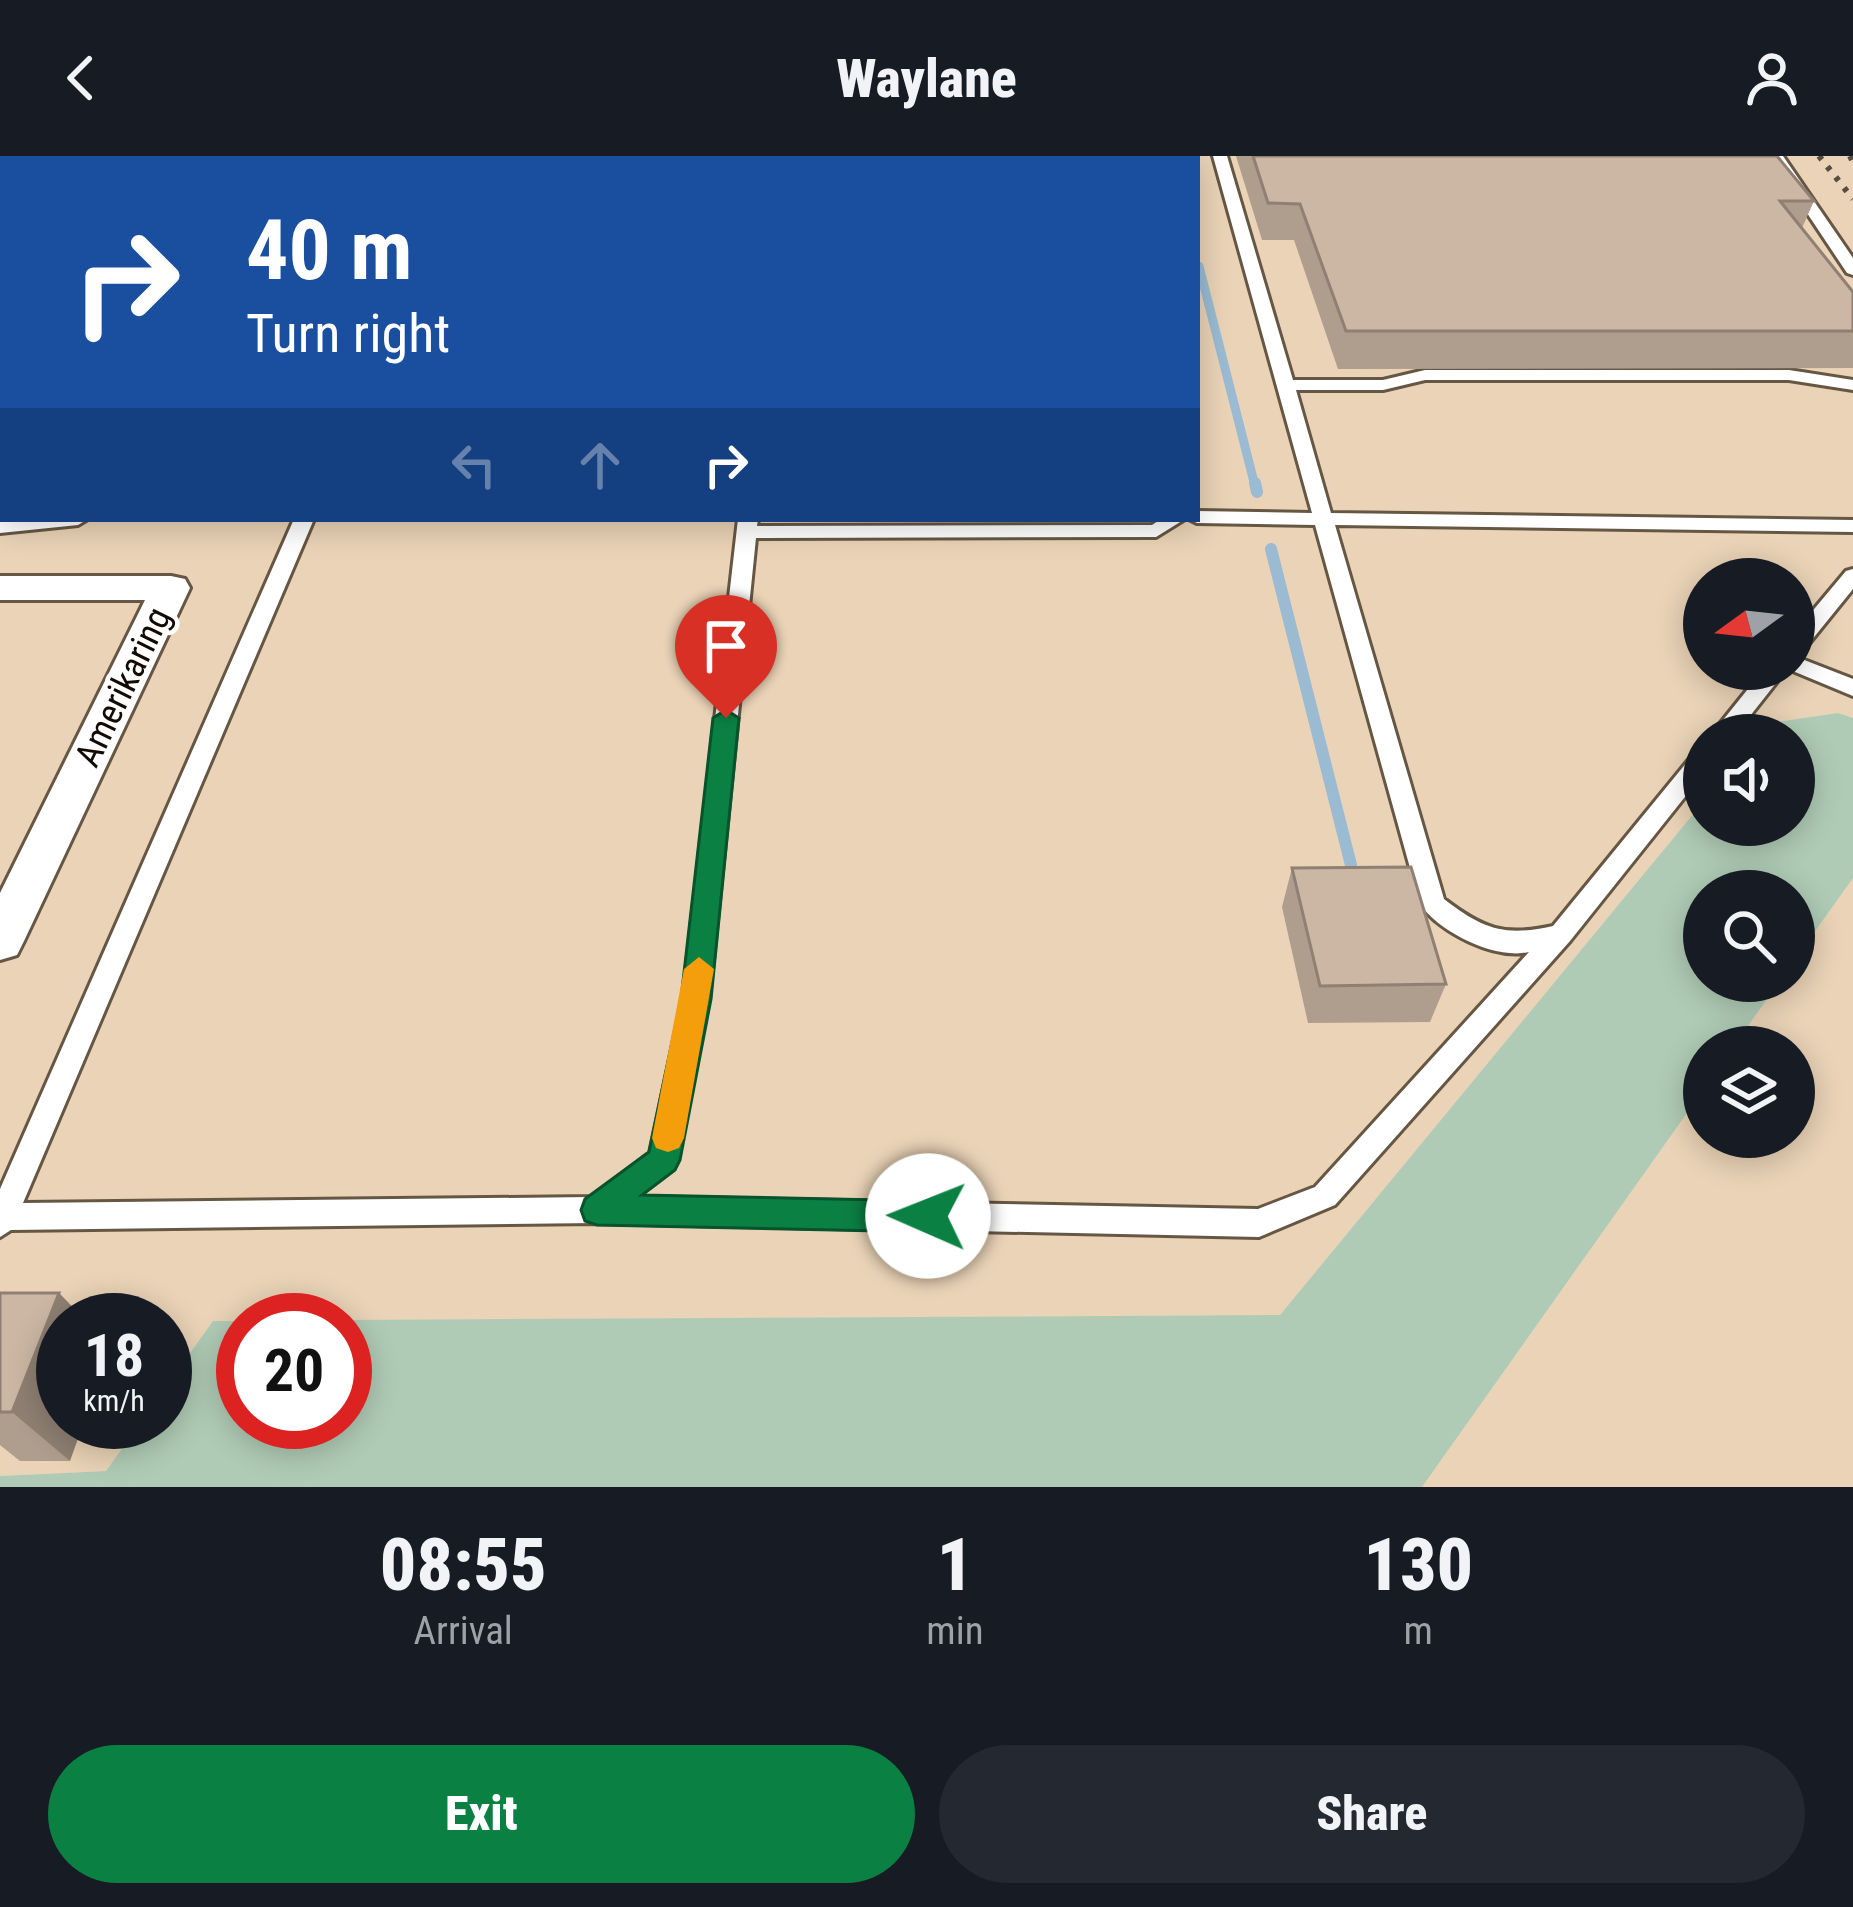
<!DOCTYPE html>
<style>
body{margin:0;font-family:"Roboto Condensed",sans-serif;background:#242831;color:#f1f3f6;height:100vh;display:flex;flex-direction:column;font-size:45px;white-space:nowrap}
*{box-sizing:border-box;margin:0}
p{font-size:39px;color:#9ea1a6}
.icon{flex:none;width:66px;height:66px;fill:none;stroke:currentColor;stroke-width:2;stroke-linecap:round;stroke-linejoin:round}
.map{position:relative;height:1331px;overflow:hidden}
.drawer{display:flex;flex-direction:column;background:#171b24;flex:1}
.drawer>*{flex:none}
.guide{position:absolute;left:0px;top:0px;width:1200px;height:366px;box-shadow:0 6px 30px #0003;background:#1a4fa0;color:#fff;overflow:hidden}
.needle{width:78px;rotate:255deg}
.buttons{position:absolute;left:1683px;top:402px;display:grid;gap:24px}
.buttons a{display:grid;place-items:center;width:132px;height:132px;border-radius:50%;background:#171b24;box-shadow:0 6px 30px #0003;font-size:60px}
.speed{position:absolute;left:36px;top:1137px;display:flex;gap:24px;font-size:60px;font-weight:700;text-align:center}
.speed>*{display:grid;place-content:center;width:156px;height:156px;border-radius:50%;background:#171b24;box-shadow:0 6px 30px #0003;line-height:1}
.speed small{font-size:30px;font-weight:400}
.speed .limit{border:18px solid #d22;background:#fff;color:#111}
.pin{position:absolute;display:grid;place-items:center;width:102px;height:102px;color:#fff;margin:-123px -51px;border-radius:50% 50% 50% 0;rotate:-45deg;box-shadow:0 0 12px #0007}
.pin .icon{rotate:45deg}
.me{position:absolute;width:132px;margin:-66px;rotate:271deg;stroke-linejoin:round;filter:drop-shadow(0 0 9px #0008)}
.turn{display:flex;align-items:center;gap:42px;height:252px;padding:0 48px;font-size:54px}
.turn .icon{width:156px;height:156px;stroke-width:2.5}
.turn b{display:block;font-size:84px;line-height:102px}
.lanes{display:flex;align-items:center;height:114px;padding:0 48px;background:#0003;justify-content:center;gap:60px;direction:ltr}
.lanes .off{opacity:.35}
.eta{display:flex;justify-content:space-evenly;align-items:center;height:204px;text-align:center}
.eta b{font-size:72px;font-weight:800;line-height:84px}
.button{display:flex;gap:24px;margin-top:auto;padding:24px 48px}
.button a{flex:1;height:138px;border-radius:72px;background:#0b8043;color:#fff;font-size:48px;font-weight:800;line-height:138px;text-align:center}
.button a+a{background:#242831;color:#f1f3f6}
header{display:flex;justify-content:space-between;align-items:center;height:156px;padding:0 48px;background:#171b24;font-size:54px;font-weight:800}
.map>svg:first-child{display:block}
</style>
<header><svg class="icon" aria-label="back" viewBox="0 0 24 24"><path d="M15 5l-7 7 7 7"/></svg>Waylane<svg class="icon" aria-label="person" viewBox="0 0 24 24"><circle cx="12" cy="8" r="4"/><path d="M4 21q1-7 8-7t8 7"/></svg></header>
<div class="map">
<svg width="1853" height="1331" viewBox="0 0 1853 1331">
<rect width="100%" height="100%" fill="#f1dfc9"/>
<!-- built -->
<path fill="#ead3b6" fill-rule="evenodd" d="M0,0H1853V562L1838,557L1769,567L1758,579H1704V645L1280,1159L213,1165L165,1232V1164H63V1266H141L106,1315L0,1320ZM3,3H1197V363H3ZM1704,423H1794V513H1704Z
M1853,722V1331H1422L1704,933V981H1794V891H1733L1780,825H1794V805Z"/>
<!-- green -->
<path fill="#afcbb5" d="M1838,557L1853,562V722L1794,805V735H1704V825H1780L1733,891H1704V933L1422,1331H0V1320L106,1315L141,1266H165V1232L213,1165H243V1266H345L344,1164L1280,1159L1704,645V669H1794V579H1758L1769,567Z"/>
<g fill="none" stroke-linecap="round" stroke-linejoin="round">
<!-- stream-far1 -->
<path stroke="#9abbd2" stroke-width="9" d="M1199,110L1255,330"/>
<!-- stream -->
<path stroke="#9abbd2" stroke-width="12" d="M1255,327L1257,336
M1271,393L1351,709"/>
<!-- service casing -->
<g stroke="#665744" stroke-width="6">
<path id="service" d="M0,0H8L0,5Z
M786,0H800V3H786Z
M1103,0H1117L1118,3H1104Z
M1213,0H1227L1293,224H1383L1425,214H1789L1853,224V234L1789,224H1425L1383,234H1296L1331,357L1853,364V376L1335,369L1444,743C1483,773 1504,781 1553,770L1696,595L1704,593V617L1570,785L1335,1049L1259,1081L597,1067L11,1074L0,1081V1033L294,363H314L23,1047L592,1041L650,997L683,843L738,363H758L757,370L1152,369L1161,363H1185L1156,381L756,382L709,843L677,1004L673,1013L636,1041L1258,1053L1315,1031L1529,796C1495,804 1439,776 1420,748L1315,369L1197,367L1189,363H1197V355L1312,357Z
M1769,0H1783L1853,102V119L1847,117Z
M3,265V280L0,281V266Z
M88,363L78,369L0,377V365Z
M1853,413V433L1802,496L1794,498V477L1846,415Z
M1794,500L1853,523V540L1788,513H1794Z
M1764,513H1787L1735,579H1711Z"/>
</g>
<!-- minor casing -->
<g stroke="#665744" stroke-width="6">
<path id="minor" d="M0,420H171L185,423L190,432L24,785L17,799L0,804V737L145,444H0Z"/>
</g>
<!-- service -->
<use href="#service" fill="#fff" fill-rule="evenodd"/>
<!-- minor -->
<use href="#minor" fill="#fff" fill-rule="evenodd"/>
<!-- rail -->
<path stroke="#564c41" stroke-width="6" stroke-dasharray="4.5 9" stroke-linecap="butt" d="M1819,0L1853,43
M1850,0L1853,6"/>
</g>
<!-- wall -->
<path fill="#af9d8d" d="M1236,0H1777L1814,45L1802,72L1853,136V212L1338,213L1294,84H1262Z
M1292,712L1446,828L1430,866L1308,867L1282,751Z
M0,1137H59L85,1164H63L70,1305H20L0,1289Z"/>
<!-- shaded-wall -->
<path fill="#8f8073" d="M59,1137L85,1164H63V1266H84L70,1305L12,1256Z"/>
<!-- building -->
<path fill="#ccb7a4" stroke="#8f8073" stroke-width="3" d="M1253,0H1777L1814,45H1780L1853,136V175H1346L1300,48L1268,47Z
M1411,711L1446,828L1320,830L1292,712Z
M0,1137H59L12,1256H0Z"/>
<!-- route -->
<path fill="#0b8043" stroke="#07532c" stroke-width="3" d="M726,554L739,562L711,843L680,1004L675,1014L642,1039L928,1045L940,1050L945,1060L940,1071L928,1076L597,1069L585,1065L581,1054L585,1043L649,996L681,843L713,562Z"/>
<!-- slow -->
<path fill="#f59e0b" d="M699,801L714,813L684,982L679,992L668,996L656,992L652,982L684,813Z"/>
<g text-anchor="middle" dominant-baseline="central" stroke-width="9" stroke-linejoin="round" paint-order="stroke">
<!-- street labels -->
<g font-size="36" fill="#110b04" stroke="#fff">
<text transform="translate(123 531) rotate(-64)">Amerikaring</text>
</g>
</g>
</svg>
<div class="buttons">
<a><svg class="needle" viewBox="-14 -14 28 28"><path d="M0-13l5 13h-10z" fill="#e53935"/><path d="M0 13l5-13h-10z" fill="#9ea1a6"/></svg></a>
<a><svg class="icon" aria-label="sound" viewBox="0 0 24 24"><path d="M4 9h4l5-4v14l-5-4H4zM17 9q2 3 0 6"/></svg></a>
<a><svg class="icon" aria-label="search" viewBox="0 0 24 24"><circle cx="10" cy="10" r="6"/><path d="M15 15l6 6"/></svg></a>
<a><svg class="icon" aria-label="layers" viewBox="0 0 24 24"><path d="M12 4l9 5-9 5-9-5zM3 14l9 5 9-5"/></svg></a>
</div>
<div class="speed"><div>18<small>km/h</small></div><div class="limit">20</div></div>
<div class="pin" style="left:726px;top:562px;background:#d93025"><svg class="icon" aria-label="arrive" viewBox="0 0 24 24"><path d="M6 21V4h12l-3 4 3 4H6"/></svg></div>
<svg class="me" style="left:928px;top:1060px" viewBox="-20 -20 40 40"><circle r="19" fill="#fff"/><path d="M0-13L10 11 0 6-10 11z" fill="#0b8043"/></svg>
<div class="guide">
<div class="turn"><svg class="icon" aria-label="right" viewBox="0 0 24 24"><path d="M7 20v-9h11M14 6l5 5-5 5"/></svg><div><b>40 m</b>Turn right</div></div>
<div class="lanes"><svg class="icon off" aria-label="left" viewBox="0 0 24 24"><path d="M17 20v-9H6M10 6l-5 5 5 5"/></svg><svg class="icon off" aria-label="ahead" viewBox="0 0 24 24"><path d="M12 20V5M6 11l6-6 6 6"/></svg><svg class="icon" aria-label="right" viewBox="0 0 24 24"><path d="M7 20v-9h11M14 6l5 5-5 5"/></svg></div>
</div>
</div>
<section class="drawer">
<div class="eta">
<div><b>08:55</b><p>Arrival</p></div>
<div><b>1</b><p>min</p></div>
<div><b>130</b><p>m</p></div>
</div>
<div class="button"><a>Exit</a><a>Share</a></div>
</section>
